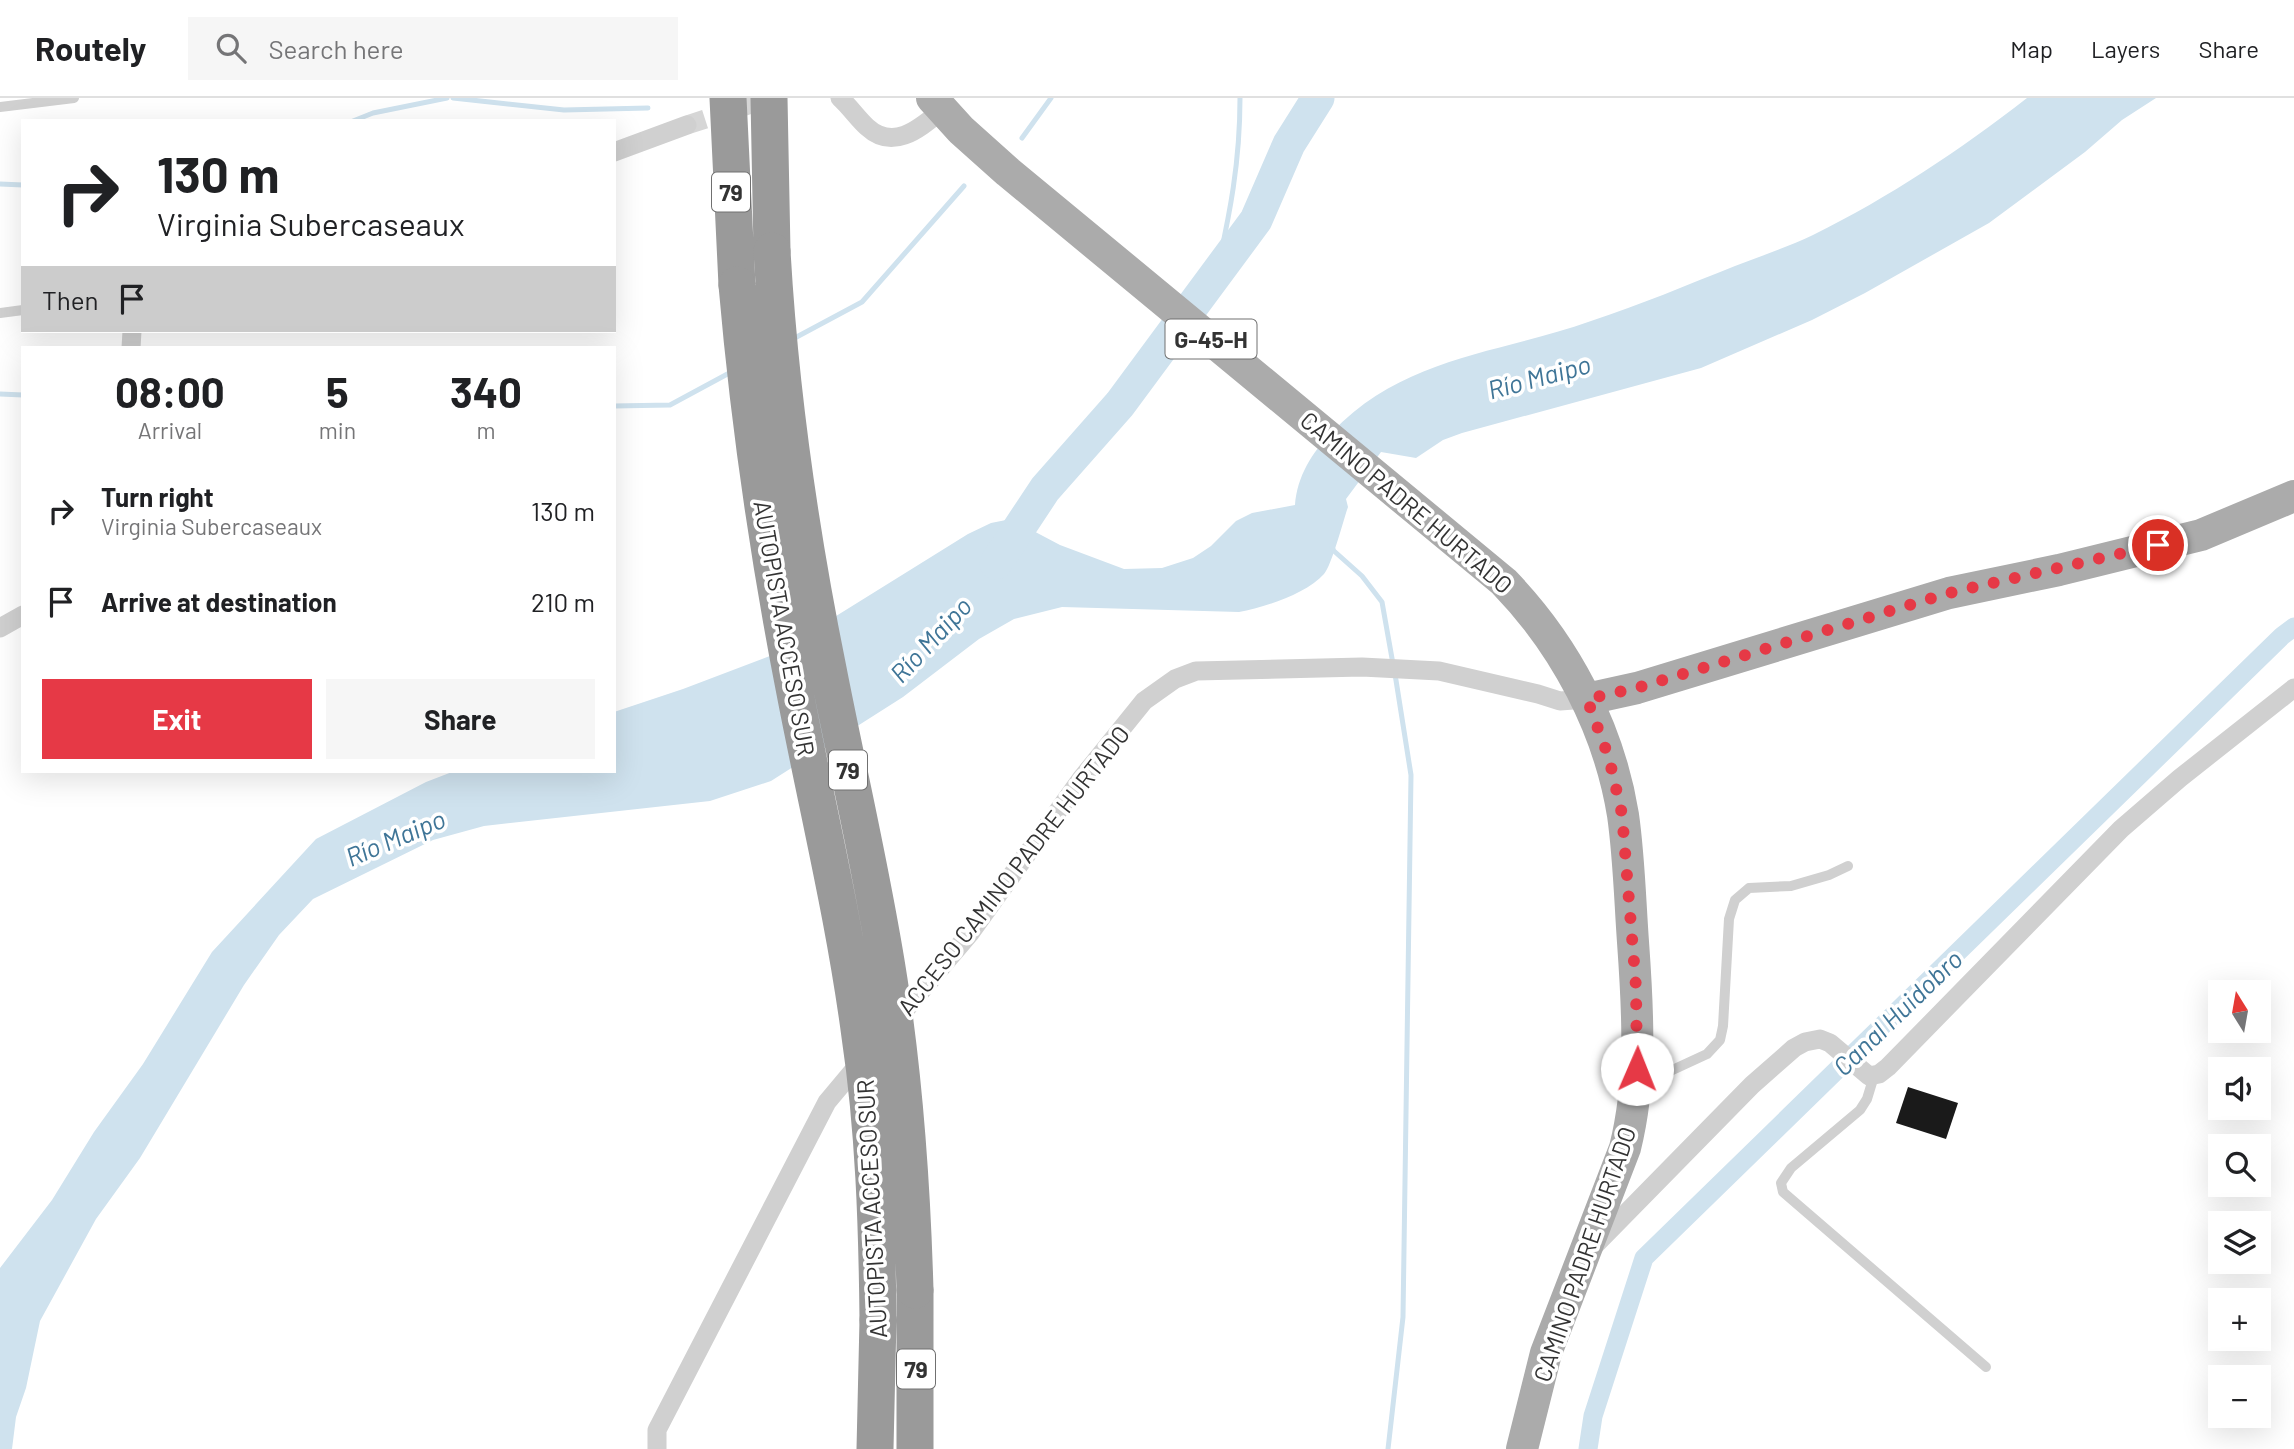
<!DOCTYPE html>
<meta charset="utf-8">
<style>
body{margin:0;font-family:Barlow,sans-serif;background:#f6f6f6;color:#202124;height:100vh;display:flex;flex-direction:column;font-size:26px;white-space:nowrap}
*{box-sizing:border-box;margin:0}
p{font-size:23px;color:#757577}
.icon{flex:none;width:38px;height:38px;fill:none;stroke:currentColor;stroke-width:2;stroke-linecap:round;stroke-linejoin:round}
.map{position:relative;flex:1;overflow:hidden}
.drawer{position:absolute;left:21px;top:248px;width:595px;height:427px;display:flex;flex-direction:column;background:#fff;border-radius:0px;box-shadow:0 7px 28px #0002}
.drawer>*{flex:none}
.guide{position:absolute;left:21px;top:21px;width:595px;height:214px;border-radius:0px;box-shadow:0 7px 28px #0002;background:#fff;color:#202124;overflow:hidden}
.needle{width:46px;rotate:349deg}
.controls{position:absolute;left:2208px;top:882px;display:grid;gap:14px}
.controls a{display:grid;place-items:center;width:63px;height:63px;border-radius:0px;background:#fff;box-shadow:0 7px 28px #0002;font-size:35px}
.pin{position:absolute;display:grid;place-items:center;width:60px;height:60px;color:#fff;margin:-30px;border:4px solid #fff;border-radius:50%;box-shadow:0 2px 7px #0007}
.me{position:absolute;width:77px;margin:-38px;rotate:1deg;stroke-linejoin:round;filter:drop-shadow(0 0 5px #0008)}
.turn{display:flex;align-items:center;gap:24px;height:147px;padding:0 21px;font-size:32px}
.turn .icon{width:91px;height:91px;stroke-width:2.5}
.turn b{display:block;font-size:49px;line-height:60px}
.then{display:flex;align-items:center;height:66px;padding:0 21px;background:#0003;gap:14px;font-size:26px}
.eta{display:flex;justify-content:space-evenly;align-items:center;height:119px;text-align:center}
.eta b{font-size:42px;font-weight:700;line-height:49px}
.cta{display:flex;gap:14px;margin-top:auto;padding:14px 21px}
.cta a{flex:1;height:80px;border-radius:0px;background:#e63946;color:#fff;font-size:28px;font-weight:700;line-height:80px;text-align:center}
.cta a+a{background:#f6f6f6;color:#202124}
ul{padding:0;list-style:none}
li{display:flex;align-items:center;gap:21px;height:91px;padding:0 21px}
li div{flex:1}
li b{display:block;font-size:26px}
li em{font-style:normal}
header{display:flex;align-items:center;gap:42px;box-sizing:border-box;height:98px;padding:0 35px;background:#fff;border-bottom:2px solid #e0e0e0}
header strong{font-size:33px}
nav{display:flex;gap:38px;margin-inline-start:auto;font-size:24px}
.search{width:490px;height:63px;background:#f6f6f6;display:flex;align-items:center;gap:18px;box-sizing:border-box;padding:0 24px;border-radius:0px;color:#757577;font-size:26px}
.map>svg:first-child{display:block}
</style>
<header>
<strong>Routely</strong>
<div class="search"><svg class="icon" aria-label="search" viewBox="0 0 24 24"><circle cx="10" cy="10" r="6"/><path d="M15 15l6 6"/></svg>Search here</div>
<nav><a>Map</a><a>Layers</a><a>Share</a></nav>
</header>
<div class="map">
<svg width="2294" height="1351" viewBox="0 0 2294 1351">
<rect width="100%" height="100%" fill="#fff"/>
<!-- water -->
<path fill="#cfe2ee" d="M2027,0H2156L2122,22L2085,54L1989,125L1865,195L1812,222L1701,270L1462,335L1443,342L1416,360L1381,354L1346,401L1348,409C1343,423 1332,467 1324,476C1306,496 1265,509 1239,514L1062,509L1014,521L979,541L903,599L771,683L710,703L484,728L433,742L313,801L279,837L244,887L140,1060L96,1121L40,1223L26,1290L16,1319L12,1351H0V1170L52,1102L94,1034L143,966L212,854L316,741L426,684L452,674H614V614L683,591L775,556L968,436L991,425L1011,421L1060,447L1124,471L1162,470L1193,460L1211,448L1236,423L1252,415L1295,407C1297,379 1312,354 1332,334C1405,258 1498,256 1591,223C1640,207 1687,187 1735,168C1761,158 1788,149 1813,137C1890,99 1960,52 2027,0Z"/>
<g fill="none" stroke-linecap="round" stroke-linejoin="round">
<!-- stream -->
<path stroke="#cfe2ee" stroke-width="5" d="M453,0L564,12L648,10
M353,23L373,15L447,0
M1022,40L1051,0
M0,86L23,87
M1216,177C1230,116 1240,64 1240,0
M791,242L862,204L964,88
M0,296L23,297
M614,308L670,307L733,273
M1331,447L1334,453L1362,478L1382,504L1393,566
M1388,1351L1403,1219L1411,677L1395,576"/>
<!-- canal -->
<path stroke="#cfe2ee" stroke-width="19" d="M1588,1351L1593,1318L1644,1160L2282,538L2294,529"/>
<!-- river -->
<path stroke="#cfe2ee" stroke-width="33" d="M996,465L1045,391L1120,306L1256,122L1289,46L1318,0"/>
</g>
<!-- building -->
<path fill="#1a1a1a" d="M1908,989L1958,1005L1946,1041L1896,1025Z"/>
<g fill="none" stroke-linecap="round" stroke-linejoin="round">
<!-- minor-tunnel -->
<path stroke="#d6d6d6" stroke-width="19" stroke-dasharray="19 10" stroke-linecap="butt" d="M687,27L770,0"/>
<!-- service -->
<path stroke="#d0d0d0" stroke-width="10" d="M0,9L74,0
M0,215L23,212
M1874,978L1867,1001L1860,1012L1791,1070L1781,1085L1783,1094L1986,1269
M1640,987L1707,956L1720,942L1723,928L1729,821L1735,802L1749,790L1791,788L1829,777L1848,768"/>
<!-- minor -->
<path stroke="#d0d0d0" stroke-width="19" d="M840,0C850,9 858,21 867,29C894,54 921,29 942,12
M614,54L687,27
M131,250L132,233
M0,530L23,517
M894,925L971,834L1081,681L1144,603L1175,581L1196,573L1362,569L1439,573L1538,596L1560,603L1587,601
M1593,1149L1752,987L1794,950L1805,944L1820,941L1830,945L1869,978L1879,976L1888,969L2121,731L2180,680L2294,590
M657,1351V1332L827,1004L863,961"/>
<!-- primary -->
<path stroke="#ababab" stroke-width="32" d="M932,0L961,32L1008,74L1504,484C1565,547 1609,630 1623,717C1629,759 1630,802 1633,844C1638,913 1642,982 1625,1050L1546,1255L1522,1351
M1587,601L1637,590L1949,495L2059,472L2201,437L2294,398"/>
<!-- motorway -->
<path stroke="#9a9a9a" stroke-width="37" d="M728,0L737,187
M769,0L772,153
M915,1192V1351
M875,1351L878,1222"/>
<!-- motorway-bridge -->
<path stroke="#9a9a9a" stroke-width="37" d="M772,153C780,294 800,433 828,571C848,674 873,777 889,882C905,985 912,1088 915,1192
M737,187C749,326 769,463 796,600C818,713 845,824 860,938C874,1032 877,1127 878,1222"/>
</g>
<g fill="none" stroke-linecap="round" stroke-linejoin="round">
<!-- route -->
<path stroke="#e63946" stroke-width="12" stroke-dasharray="0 21.6" d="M1637,971L1636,889L1622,716L1609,660L1587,601L1637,590L1949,495L2158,447"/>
</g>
<g text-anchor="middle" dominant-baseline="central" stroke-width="7" stroke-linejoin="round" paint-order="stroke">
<!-- shield labels -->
<g fill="#fff" stroke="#707070" stroke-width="2">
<rect x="712" y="74.5" width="38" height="39" rx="5"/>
<rect x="1165.5" y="221.5" width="91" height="39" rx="5"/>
<rect x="829" y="652.5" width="38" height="39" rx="5"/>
<rect x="897" y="1251.5" width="38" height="39" rx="5"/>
</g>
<g font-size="23" font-weight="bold" fill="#333">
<text x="731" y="94">79</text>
<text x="1211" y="241">G-45-H</text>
<text x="848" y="672">79</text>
<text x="916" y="1271">79</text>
</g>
<!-- street labels -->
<g font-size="24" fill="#333" stroke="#fff">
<text transform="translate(1407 404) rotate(40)">CAMINO PADRE HURTADO</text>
<text transform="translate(785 530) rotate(80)">AUTOPISTA ACCESO SUR</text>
<text transform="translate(1013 772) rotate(-52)">ACCESO CAMINO PADRE HURTADO</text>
<text transform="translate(871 1111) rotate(-93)">AUTOPISTA ACCESO SUR</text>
<text transform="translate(1584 1156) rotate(-71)">CAMINO PADRE HURTADO</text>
</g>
<!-- water labels -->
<g font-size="26" font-style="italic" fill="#3f7597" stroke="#fff">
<text transform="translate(1539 278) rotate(-15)">Río Maipo</text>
<text transform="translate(930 541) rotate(-47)">Río Maipo</text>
<text transform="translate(395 739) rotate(-23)">Río Maipo</text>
<text transform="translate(1897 914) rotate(-44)">Canal Huidobro</text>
</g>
</g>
</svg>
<div class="controls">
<a><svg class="needle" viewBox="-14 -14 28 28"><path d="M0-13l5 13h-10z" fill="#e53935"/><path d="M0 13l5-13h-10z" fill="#757577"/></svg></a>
<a><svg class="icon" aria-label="sound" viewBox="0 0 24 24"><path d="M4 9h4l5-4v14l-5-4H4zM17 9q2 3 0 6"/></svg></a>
<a><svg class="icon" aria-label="search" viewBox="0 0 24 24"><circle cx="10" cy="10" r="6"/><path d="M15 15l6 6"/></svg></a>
<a><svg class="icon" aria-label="layers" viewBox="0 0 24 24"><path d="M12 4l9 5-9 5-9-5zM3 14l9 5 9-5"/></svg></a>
<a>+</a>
<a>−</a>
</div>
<div class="pin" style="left:2158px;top:447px;background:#d93025"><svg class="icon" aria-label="arrive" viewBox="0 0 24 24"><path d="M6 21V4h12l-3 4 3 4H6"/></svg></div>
<svg class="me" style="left:1637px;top:971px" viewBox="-20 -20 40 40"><circle r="19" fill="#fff"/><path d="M0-13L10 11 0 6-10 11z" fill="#e63946"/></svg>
<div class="guide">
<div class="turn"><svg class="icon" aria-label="right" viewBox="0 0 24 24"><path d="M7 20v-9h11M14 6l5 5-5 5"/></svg><div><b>130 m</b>Virginia Subercaseaux</div></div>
<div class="then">Then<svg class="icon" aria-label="arrive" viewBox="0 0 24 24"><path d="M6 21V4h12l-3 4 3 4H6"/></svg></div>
</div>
<section class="drawer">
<div class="eta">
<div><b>08:00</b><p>Arrival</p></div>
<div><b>5</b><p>min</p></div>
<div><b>340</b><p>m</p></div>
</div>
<ul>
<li><svg class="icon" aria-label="right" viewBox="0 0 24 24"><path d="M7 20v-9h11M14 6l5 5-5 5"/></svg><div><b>Turn right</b><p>Virginia Subercaseaux</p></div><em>130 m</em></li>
<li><svg class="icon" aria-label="arrive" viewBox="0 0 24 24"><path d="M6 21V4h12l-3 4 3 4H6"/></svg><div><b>Arrive at destination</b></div><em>210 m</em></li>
</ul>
<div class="cta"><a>Exit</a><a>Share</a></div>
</section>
</div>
